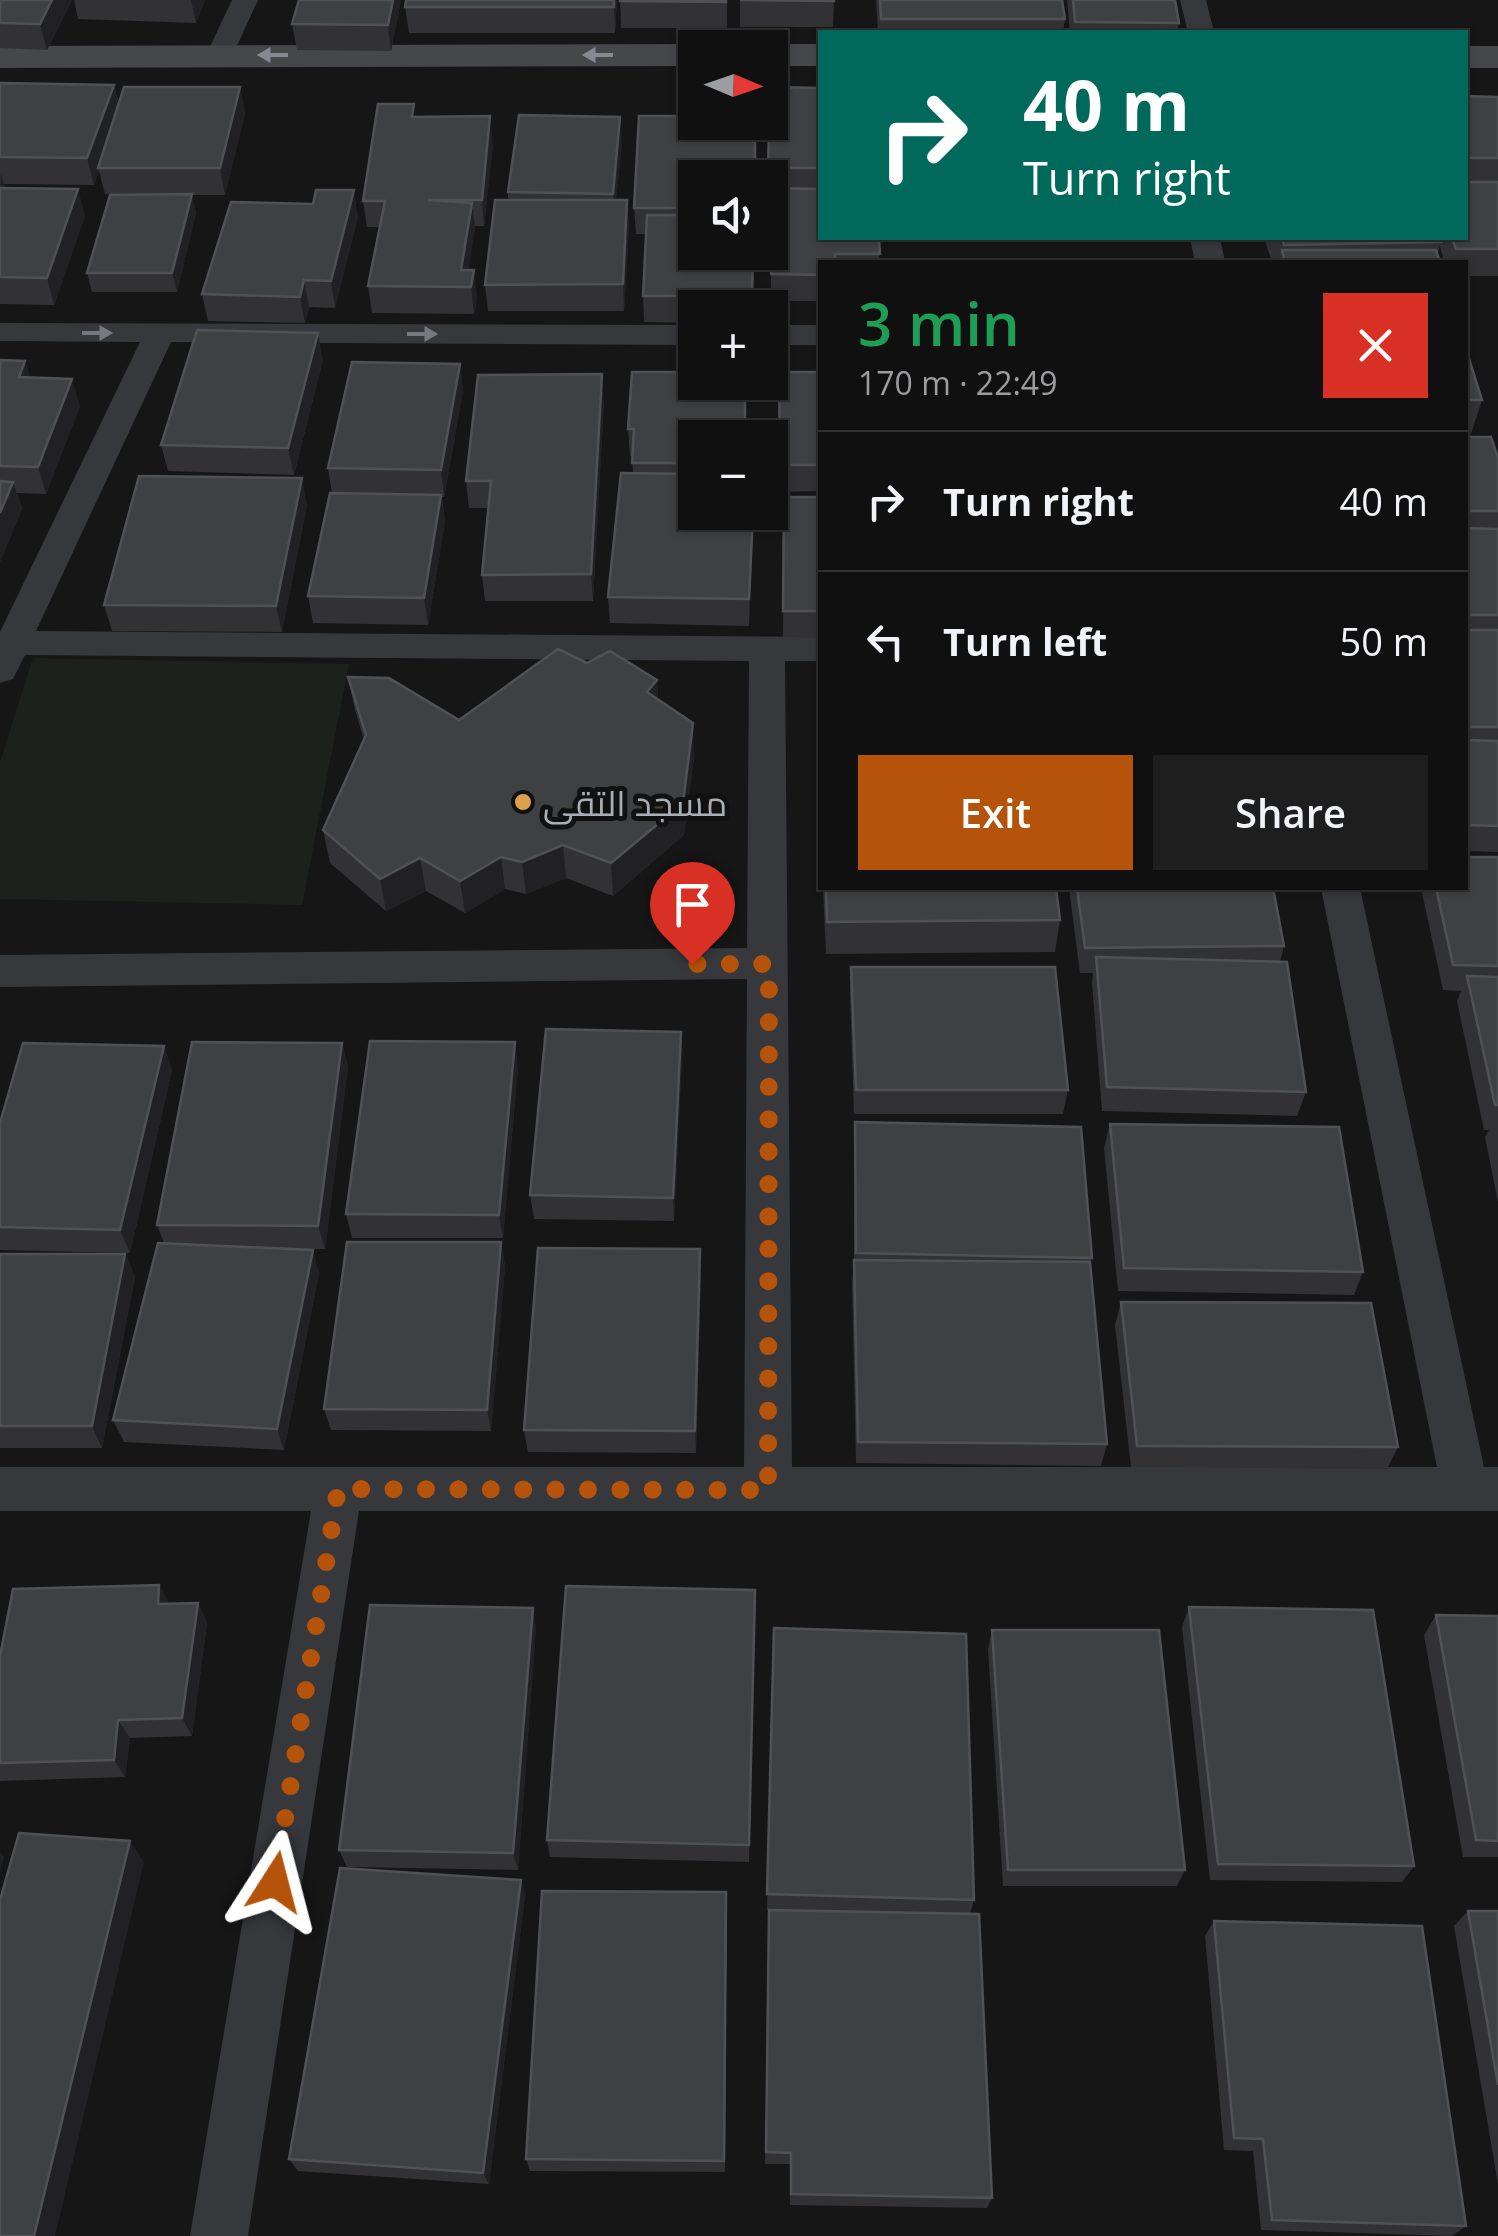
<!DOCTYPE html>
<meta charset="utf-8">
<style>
body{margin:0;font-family:"Open Sans",Cairo,sans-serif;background:#1e1e1f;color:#f1f3f6;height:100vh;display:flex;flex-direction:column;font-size:38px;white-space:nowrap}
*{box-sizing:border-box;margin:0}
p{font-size:32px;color:#9c9d9f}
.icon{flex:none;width:55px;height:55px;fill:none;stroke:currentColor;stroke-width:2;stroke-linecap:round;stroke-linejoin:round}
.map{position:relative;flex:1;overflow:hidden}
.drawer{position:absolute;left:818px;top:260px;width:650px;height:630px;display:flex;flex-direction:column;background:#101011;border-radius:0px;box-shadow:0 2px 8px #0004,0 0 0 2px #303031}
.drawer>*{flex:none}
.hud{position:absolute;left:818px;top:30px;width:650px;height:210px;border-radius:0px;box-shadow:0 2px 8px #0004,0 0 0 2px #303031;background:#00695c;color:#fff;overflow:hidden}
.needle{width:65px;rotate:92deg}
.tools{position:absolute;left:678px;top:30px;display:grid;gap:20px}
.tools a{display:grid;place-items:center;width:110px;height:110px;border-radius:0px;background:#101011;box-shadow:0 2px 8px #0004,0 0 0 2px #303031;font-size:50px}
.pin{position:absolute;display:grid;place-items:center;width:85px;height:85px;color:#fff;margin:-102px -42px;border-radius:50% 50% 50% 0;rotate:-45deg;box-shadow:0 0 10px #0007}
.pin .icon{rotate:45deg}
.me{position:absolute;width:110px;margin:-55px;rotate:9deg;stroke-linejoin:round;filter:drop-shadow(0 0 8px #0008)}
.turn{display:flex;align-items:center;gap:35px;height:210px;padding:0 40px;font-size:45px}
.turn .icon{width:130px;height:130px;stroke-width:2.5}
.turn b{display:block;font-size:70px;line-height:85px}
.round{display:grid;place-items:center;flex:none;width:105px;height:105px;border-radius:0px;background:#1e1e1f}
.summary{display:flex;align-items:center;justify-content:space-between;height:170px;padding:0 40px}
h1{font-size:60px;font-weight:600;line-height:75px;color:#1e9e55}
.action{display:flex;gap:20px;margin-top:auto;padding:20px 40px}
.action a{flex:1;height:115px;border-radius:0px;background:#b45309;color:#fff;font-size:40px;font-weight:600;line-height:115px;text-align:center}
.action a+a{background:#1e1e1f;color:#f1f3f6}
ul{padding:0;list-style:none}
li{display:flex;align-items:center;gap:30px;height:140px;padding:0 40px;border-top:2px solid #303031}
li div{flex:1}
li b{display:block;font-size:38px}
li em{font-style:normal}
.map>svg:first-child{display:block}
</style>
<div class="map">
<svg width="1498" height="2236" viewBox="0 0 1498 2236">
<rect width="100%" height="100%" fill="#161617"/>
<!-- green -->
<path fill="#1c211d" d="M33,658L349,664L302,905L0,899V762Z"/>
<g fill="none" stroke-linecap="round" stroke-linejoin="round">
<!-- street -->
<path fill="#37383c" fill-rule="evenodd" d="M232,0H258L230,61H210L206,55Z
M1180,0H1206L1214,32H1188Z
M1190,238H1220L1225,262H1195Z
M0,323L695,325V345L171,342L36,631L820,637V661H785L792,1467H1437L1321,888H1360L1484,1467H1498V1511H359L248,2236H190L311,1511H0V1467H744L747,979L0,987V955L747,948L749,661L25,655L13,679L0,683V632L140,342L0,341Z
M770,325H820V345H770Z"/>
<!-- secondary -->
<path fill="#45474b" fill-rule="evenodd" d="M695,44L708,48H695V66L0,68V46Z
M770,44H820V66H770V48H757Z
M1465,46H1498V68H1465Z"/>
</g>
<!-- wall -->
<path fill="#323235" d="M0,0H72L47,50L0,48Z
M74,0H205L196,23L78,19Z
M401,0L391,51L297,50L292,24Z
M617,0L615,33H409L405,7Z
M620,0H727V28H621Z
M740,0H834L833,27H740Z
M876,0H1062L1065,19L1063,32H878Z
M1067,0H1175L1179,23L1177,32H1070Z
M0,83L114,85L119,104L240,87L245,114L225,195H192L196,213L177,292H92L87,273L175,195L105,194L99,171L94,185L4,184L6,188L85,216L54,305L0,304Z
M820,88V238H879V262H820V301H771V272L753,271L752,308H695V323L644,322L643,296L646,234H636L634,208L695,178V252H770V178H768L769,122Z
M1465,96L1498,97V276H1465V262H1444L1440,246L1437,255L1440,262H1272L1264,238H1465Z
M415,117L493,143L484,226H475L468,270L477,297L474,314L372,313L368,286L380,227H367L363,201Z
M622,143L616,200L629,226L624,311H488L485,285L508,200V192Z
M358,217L335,308L309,307L305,323L208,321L202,294Z
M1465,346L1482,400L1471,434H1465Z
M0,360L25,361L30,377L80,406L46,494L17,493L22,509L0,562Z
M323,360L294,475L168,471L161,445Z
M460,364L463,391L444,497H442L445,522L428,625L313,623L308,596L332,493L328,468Z
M779,372H820V491L780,492Z
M604,401L593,601H485L482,575L488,508H469L466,481Z
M628,429L695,438V512H754L749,626L610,623L608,597L633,473L632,456H630Z
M1465,437L1498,458V852L1465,851Z
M784,497H820V638L783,637Z
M307,505L282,632L112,631L104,605Z
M587,663L657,680L658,699L694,756L684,835L613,896L566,878L526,894L505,889L465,913L426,891L386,911L330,863L323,830L364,740L355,710L348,677L459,720Z
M1498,857V1202L1485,1137L1489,1130H1484L1457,1001L1461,991L1443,990L1421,888H1465Z
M823,888H1056L1060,920L1055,952L826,954Z
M1069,888H1273L1284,946L1280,962L1306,1092L1297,1116L1102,1111L1092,983L1093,973H1080Z
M851,967L1068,1090L1063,1114H854L850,992Z
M681,1032L682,1057L674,1221L534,1219L530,1195Z
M342,1043L348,1067L325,1249H290L319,1273L284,1450L124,1442L113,1420L164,1243L157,1225Z
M164,1046L172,1070L130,1253L0,1250V1123Z
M518,1067L503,1238H352L346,1214Z
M855,1122L1092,1258L1090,1265L1107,1444L1101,1466L856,1463L852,1283L854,1260V1147Z
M1110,1124L1363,1272L1354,1295L1118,1291L1104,1148Z
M501,1242L505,1266L491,1431L331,1430L324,1409Z
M0,1254H125L135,1277L102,1448H0Z
M701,1272L696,1453L528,1452L524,1430Z
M1121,1302L1398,1447L1387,1469L1131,1467L1115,1325Z
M159,1585L169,1604L198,1603L207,1623L192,1736L130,1738L125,1777L0,1781V1656Z
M755,1590L749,1862L550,1857L547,1840Z
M1189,1607L1414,1866L1402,1882L1210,1880L1182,1627Z
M1436,1615L1498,1616V1857H1463L1424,1635Z
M536,1627L518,1870L347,1867L339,1850Z
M774,1628L974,1900L970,1914L992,2198L987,2208L790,2205V2164H765L769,1910H767Z
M992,1630L1185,1870L1177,1886H1003L988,1649Z
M521,1880L525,1896L489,2184L298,2171L289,2159Z
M727,1907L725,2172L530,2171L526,2159Z
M1468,1911H1498V2184L1454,1926Z
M1214,1921L1466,2226L1452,2236L1261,2230L1253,2151L1224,2150L1205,1936Z"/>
<!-- shaded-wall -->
<path fill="#212123" d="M52,0H72L47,50L40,24Z
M191,0H205L196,23Z
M393,0H401L391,51L388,25Z
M614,0H617L615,33L614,7Z
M114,85L120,111L98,168L99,171L94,185L87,158Z
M240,87L245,114L225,195L220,168Z
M490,116L493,143L484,226L482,200Z
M620,117L622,143L614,220L613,194Z
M1,174L9,201H0Z
M78,189L85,216L54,305L47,278Z
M354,190L358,217L335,308L331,281Z
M192,194L196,213L177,292L172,273Z
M627,200L629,226L624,311L623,284Z
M472,203L475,229L466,287L461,270Z
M474,270L477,297L474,314L471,287Z
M304,280L309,307L305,323L300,297Z
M318,333L323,360L294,475L288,448Z
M25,361L33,388L19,377Z
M460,364L463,391L444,497L441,470Z
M602,374L604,401L593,601L591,574Z
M72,379L80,406L46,494L38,467Z
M302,478L307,505L282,632L276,606Z
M13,482L22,509L0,562V513Z
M441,495L445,522L428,625L424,598Z
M753,512H754L749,626V599Z
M657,680L659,714L647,692Z
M693,723L694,756L684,835L613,896L611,863Z
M563,845L566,878L526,894L522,862Z
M501,857L505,889L465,913L460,881Z
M420,858L426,891L386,911L380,879Z
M681,1032L682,1057L674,1221L673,1198Z
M515,1042L518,1067L503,1238L499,1215Z
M342,1043L348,1067L325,1249L318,1226Z
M164,1046L172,1070L130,1253L120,1230Z
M501,1242L505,1266L491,1431L487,1410Z
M700,1249L701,1272L696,1453L695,1431Z
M313,1250L319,1273L284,1450L277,1429Z
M125,1254L135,1277L102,1448L92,1426Z
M159,1585L170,1605L158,1604Z
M198,1603L207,1623L192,1736L182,1718Z
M533,1608L536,1627L518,1870L513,1853Z
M118,1720L130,1738L125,1777L114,1760Z
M130,1841L144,1862L55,2236H34Z
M0,1852L4,1857L0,1871Z
M521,1880L525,1896L489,2184L483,2173Z"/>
<!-- building -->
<path fill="#3f4042" stroke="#4f5154" stroke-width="2.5" d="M0,0H52L40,24L0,23Z
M299,0H393L388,25L292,24Z
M406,0H614V7H405Z
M620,0H726V2L620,1Z
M740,0H834V1Z
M880,0H1062L1065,19H881Z
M1073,0H1175L1179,23L1075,22Z
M0,83L114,85L87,158L0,157Z
M124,87H240L220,168H98Z
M770,87L820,88V168H768Z
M1465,96L1498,97V158H1465Z
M378,104H414L412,117L490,116L482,200H428L472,203L461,270H474L471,287L368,286L385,201H363Z
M519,115L620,117L613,194L508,192Z
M639,116H695V122H755V178H695V208H634Z
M1465,182H1498V249H1456L1452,238H1465Z
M0,188L78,189L47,278L0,277Z
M770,188L820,189V238H879L880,254H835V262H820V275L771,274Z
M316,190H354L331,281L304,280L300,297L202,294L231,202L313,204Z
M192,194L172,273H87L110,195Z
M495,200H627L623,284L485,285Z
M647,215H695V252H753L752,296H643Z
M1282,238H1439L1441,242L1284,245Z
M1282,250H1436L1440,262H1285Z
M197,330L318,333L288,448L161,445Z
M1465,346L1482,400H1465Z
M0,360L25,361L19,377L72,379L38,467L0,466Z
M352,362L460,364L441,470L328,468Z
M632,372H695V382H745V438H695V463H632L634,429H628Z
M779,372H820V465H780Z
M602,374L591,574L482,575L491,481H466L478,375Z
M1465,437H1491L1498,458V511H1465Z
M621,473L695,474V512H753L749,599L608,597Z
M139,476L302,478L276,606L104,605Z
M0,481L13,482L0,513Z
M330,493L441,495L424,598L308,596Z
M784,497H820V611H783Z
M1465,528L1498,529V615H1465Z
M1465,630H1498V727H1465Z
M558,649L587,663L610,651L657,680L647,692L693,723L683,803L611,863L563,845L522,862L501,857L460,881L420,858L380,879L323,830L366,735L348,677L389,678L459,720Z
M1465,740L1498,741V826L1465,825Z
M1465,857H1498V966L1453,965L1436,888H1465Z
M826,888H1056L1060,920L827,922Z
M1077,888H1273L1284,946L1085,948Z
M1096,957L1287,962L1306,1092L1107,1087Z
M851,967H1055L1068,1090H856Z
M1467,976L1498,977V1105H1495Z
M546,1029L681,1032L673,1198L530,1195Z
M370,1041L515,1042L499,1215L346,1214Z
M192,1042L342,1043L318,1226L157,1225Z
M23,1043L164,1046L120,1230L0,1227V1123Z
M855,1122L1081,1127L1092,1258L856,1253Z
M1110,1124L1339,1127L1363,1272L1124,1268Z
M347,1242H501L487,1410L324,1409Z
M158,1243L313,1250L277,1429L113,1420Z
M538,1248L700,1249L695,1431L524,1430Z
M0,1254H125L92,1426H0Z
M854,1260L1090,1262L1107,1444L858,1442Z
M1121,1302L1371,1303L1398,1447L1137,1446Z
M159,1585L158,1604L198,1603L182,1718L118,1720L114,1760L0,1763V1656L13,1589Z
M566,1586L755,1590L749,1845L547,1840Z
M370,1605L533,1608L513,1853L339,1850Z
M1189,1607L1373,1610L1414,1866L1218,1864Z
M1436,1615L1498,1616V1841L1476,1840Z
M774,1628L966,1634L974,1900L767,1894Z
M992,1630H1159L1185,1870H1008Z
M19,1833L130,1841L34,2236H0V1900Z
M340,1868L521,1880L483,2173L289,2159Z
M542,1891L726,1892L724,2161L526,2159Z
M769,1910L979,1914L992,2198L791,2194V2153L766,2152Z
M1468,1911H1498V2085Z
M1214,1921L1422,1926L1466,2226L1272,2220L1263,2139L1234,2138Z"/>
<!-- one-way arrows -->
<defs><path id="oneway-solid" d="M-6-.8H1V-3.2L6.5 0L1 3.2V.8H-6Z" transform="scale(2.5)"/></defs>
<g fill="#868a90">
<use href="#oneway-solid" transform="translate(273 55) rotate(180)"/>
<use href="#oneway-solid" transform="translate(598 55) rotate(-180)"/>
</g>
<g fill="#76797f">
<use href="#oneway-solid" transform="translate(97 333)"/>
<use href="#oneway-solid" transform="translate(422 334)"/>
</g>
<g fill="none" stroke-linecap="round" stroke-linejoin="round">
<!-- route -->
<path stroke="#b45309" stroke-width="18" stroke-dasharray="0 32.4" d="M275,1882L338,1489L768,1490L769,964H692"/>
</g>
<!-- markers -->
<circle fill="#daa14a" stroke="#111112" stroke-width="4" cx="523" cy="802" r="10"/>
<g text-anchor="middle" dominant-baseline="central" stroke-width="10" stroke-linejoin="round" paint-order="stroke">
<!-- poi labels -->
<g font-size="35" fill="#a9aeb5" stroke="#111112" text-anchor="start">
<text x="543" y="802">مسجد التقى</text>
</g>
</g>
</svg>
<div class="tools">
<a><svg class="needle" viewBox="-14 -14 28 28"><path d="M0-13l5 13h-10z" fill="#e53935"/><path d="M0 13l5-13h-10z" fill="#9c9d9f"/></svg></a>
<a><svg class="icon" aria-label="sound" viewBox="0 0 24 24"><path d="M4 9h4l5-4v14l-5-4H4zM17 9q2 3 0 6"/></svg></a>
<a>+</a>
<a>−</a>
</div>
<div class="pin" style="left:692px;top:964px;background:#d93025"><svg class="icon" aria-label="arrive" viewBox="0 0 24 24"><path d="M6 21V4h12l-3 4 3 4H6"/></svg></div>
<svg class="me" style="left:275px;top:1882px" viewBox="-20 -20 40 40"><path d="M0-17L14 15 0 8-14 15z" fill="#b45309" stroke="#fff" stroke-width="4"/></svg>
<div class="hud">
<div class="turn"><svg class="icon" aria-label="right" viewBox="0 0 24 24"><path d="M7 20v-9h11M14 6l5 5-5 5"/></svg><div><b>40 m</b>Turn right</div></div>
</div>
<section class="drawer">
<div class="summary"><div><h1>3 min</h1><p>170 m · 22:49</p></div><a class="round" style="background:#d93025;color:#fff"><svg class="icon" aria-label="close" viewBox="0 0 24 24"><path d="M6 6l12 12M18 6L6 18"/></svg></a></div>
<ul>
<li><svg class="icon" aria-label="right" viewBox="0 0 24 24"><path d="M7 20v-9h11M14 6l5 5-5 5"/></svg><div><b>Turn right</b></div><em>40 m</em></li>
<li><svg class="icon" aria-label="left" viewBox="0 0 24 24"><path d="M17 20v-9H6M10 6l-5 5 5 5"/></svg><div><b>Turn left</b></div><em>50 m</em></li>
</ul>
<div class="action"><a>Exit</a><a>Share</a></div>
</section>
</div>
